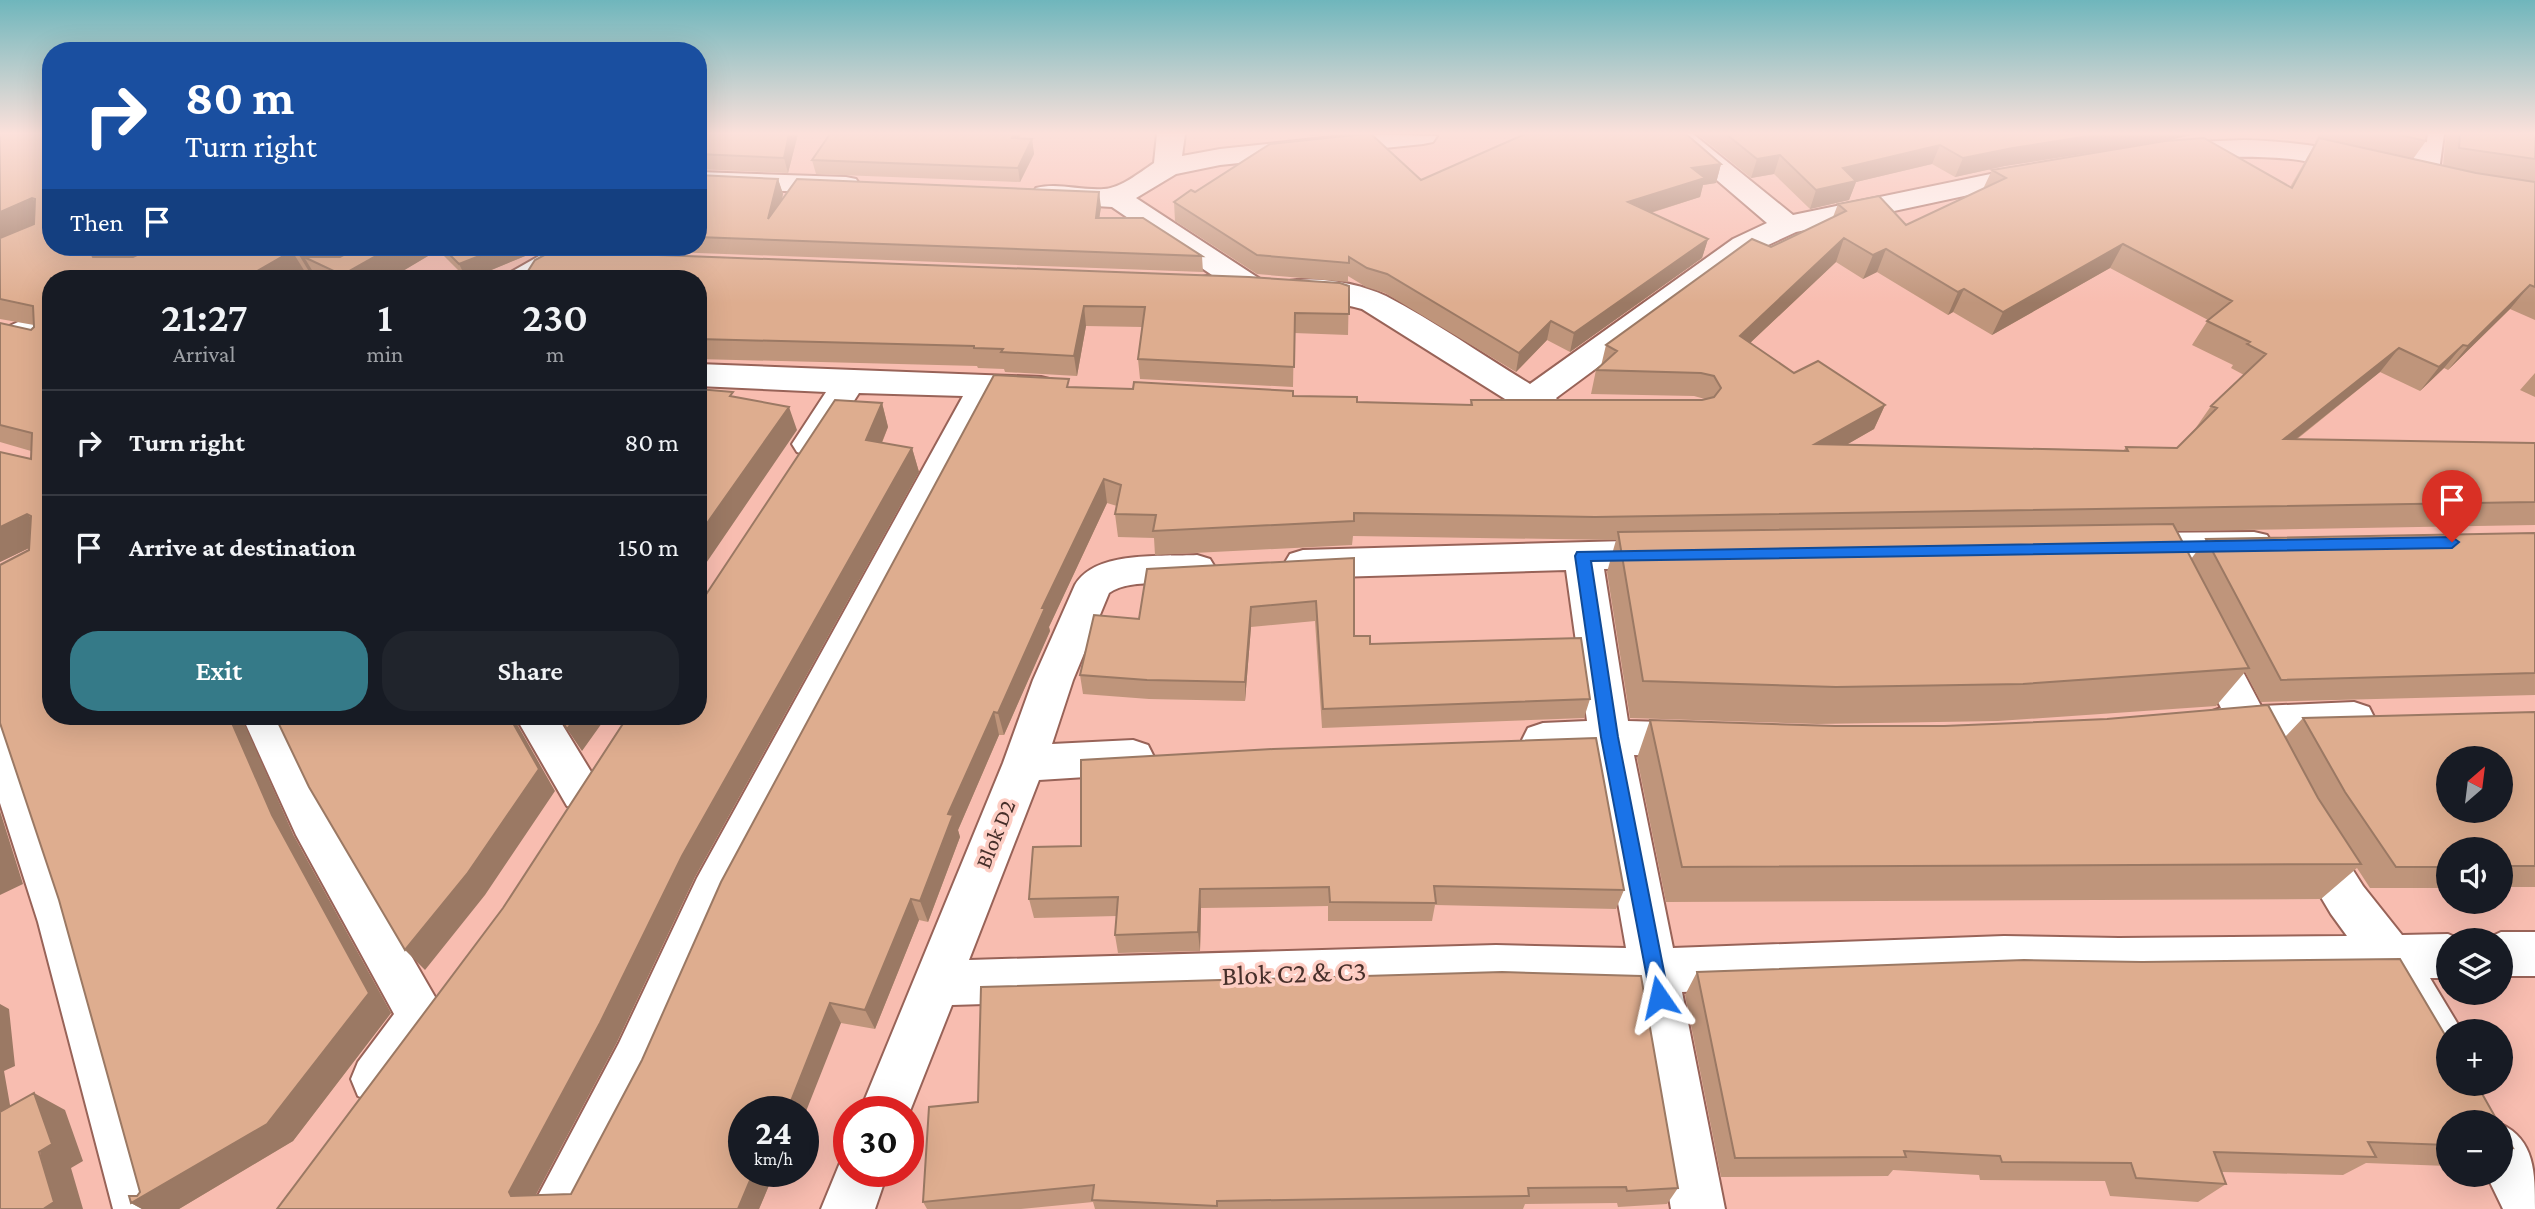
<!DOCTYPE html>
<meta charset="utf-8">
<style>
body{margin:0;font-family:"Crimson Pro",serif;background:#20242c;color:#f1f3f6;height:100vh;display:flex;flex-direction:column;font-size:26px;white-space:nowrap}
*{box-sizing:border-box;margin:0}
p{font-size:23px;color:#9ea1a6}
.icon{flex:none;width:38px;height:38px;fill:none;stroke:currentColor;stroke-width:2;stroke-linecap:round;stroke-linejoin:round}
.map{position:relative;flex:1;overflow:hidden}
.details{position:absolute;left:42px;top:270px;width:665px;height:455px;display:flex;flex-direction:column;background:#171b24;border-radius:28px;box-shadow:0 7px 28px #0002}
.details>*{flex:none}
.guide{position:absolute;left:42px;top:42px;width:665px;height:214px;border-radius:28px;box-shadow:0 7px 28px #0002;background:#1a4fa0;color:#fff;overflow:hidden}
.needle{width:46px;rotate:28deg}
.tools{position:absolute;left:2436px;top:746px;display:grid;gap:14px}
.tools a{display:grid;place-items:center;width:77px;height:77px;border-radius:50%;background:#171b24;box-shadow:0 7px 28px #0002;font-size:35px}
.speed{position:absolute;left:728px;top:1096px;display:flex;gap:14px;font-size:35px;font-weight:700;text-align:center}
.speed>*{display:grid;place-content:center;width:91px;height:91px;border-radius:50%;background:#171b24;box-shadow:0 7px 28px #0002;line-height:1}
.speed small{font-size:18px;font-weight:400}
.speed .limit{border:10px solid #d22;background:#fff;color:#111}
.pin{position:absolute;display:grid;place-items:center;width:60px;height:60px;color:#fff;margin:-72px -30px;border-radius:50% 50% 50% 0;rotate:-45deg;box-shadow:0 0 7px #0007}
.pin .icon{rotate:45deg}
.me{position:absolute;width:77px;margin:-38px;rotate:349deg;stroke-linejoin:round;filter:drop-shadow(0 0 5px #0008)}
.turn{display:flex;align-items:center;gap:24px;height:147px;padding:0 28px;font-size:32px}
.turn .icon{width:91px;height:91px;stroke-width:2.5}
.turn b{display:block;font-size:49px;line-height:60px}
.then{display:flex;align-items:center;height:66px;padding:0 28px;background:#0003;gap:14px;font-size:26px}
.eta{display:flex;justify-content:space-evenly;align-items:center;height:119px;text-align:center}
.eta b{font-size:42px;font-weight:600;line-height:49px}
.cta{display:flex;gap:14px;margin-top:auto;padding:14px 28px}
.cta a{flex:1;height:80px;border-radius:28px;background:#357a88;color:#fff;font-size:28px;font-weight:600;line-height:80px;text-align:center}
.cta a+a{background:#20242c;color:#f1f3f6}
ul{padding:0;list-style:none}
li{display:flex;align-items:center;gap:21px;height:105px;padding:0 28px;border-top:2px solid #363941}
li div{flex:1}
li b{display:block;font-size:26px}
li em{font-style:normal}
.map>svg:first-child{display:block}
</style>
<div class="map">
<svg width="2535" height="1209" viewBox="0 0 2535 1209">
<rect width="100%" height="100%" fill="#f8bdb0"/>
<g fill="none" stroke-linecap="round" stroke-linejoin="round">
<!-- minor casing -->
<g stroke="#986358" stroke-width="4">
<path id="minor" d="M1157,134H1185L1182,156L1220,149L1361,134L1437,136L1433,142L1423,144L1220,165L1176,174L1136,198L1260,279L1264,286L1260,293L1249,295L1202,291L1198,284L1202,277L1212,275L1112,207L1046,203L1036,200L1032,194L1036,188C1058,182 1081,191 1104,189C1121,188 1139,173 1154,163Z
M1663,134H1693L1793,215L2039,164L2049,166L2053,172L2049,178L2039,180L1796,232L1755,251L1556,398L1564,407L1559,415L1547,418L1517,414L1513,404L1362,309C1336,301 1311,302 1285,296L1281,289L1285,282C1315,275 1359,283 1386,296C1436,322 1482,355 1530,384L1733,239L1767,223Z
M2417,134H2444L2438,178L2434,184L2424,186L2414,184L2410,178Z
M2244,140C2287,141 2329,147 2371,157L2375,163L2371,169C2350,174 2314,161 2291,159C2251,155 2211,157 2171,159L2161,157L2157,151L2161,145L2171,143Z
M698,172L846,177L856,179L860,185L856,191L846,193L698,188Z
M555,247H591L587,253L544,278H507L511,272Z
M51,307V330L27,342L16,345L5,342L0,335L5,328Z
M698,364L1041,377L1053,380L1058,388L1053,396L1041,399L996,397L731,902L655,1077L587,1209H531L619,1043L697,878L963,396L859,393L821,452L809,456L797,452L792,444L826,392L698,386Z
M2254,532L2267,535L2273,545L2267,555L2254,558L2132,559L2119,556L2113,546L2119,536L2132,533Z
M1663,540L1676,544L1682,554L1676,564L1663,568L1604,569L1628,721L1696,723L1711,728L1717,740L1711,752L1696,757L1634,755L1673,948L2004,936L2119,938L2347,936L2331,914L2287,840L2293,826L2309,821L2325,826L2363,886L2402,935L2448,934L2462,940H2448V978H2430L2462,1031H2448V1078L2431,1071L2378,979L2119,982L2004,980L1682,992L1725,1209H1671L1634,993L1496,989L952,1005L908,1116V1111H860L1003,763L1033,680L1075,585C1095,550 1162,557 1197,555L1210,559L1216,569L1210,579C1182,588 1132,576 1109,593L1073,680L1052,744L1133,740L1148,745L1154,757L1148,769L1133,774L1039,780L969,960L1496,945L1626,948L1592,755L1543,757L1528,752L1522,740L1528,728L1543,723L1587,721L1566,570L1303,578L1290,574L1284,564L1290,554L1303,550Z
M2207,626L2221,630L2261,706L2354,702L2369,707L2375,719L2369,731L2354,736L2279,739L2281,743L2275,755L2260,760L2245,755L2238,740L2225,741L2210,736L2204,724L2210,712L2221,708L2187,641L2193,630Z
M242,716H282L327,810L446,1016L439,1032L394,1096L376,1104L358,1096L351,1079L358,1062L394,1014L296,835Z
M515,716H557L604,793L597,806L582,811L567,806Z
M0,721L15,726L21,738L84,922L167,1209H113L38,922L0,803Z
M2501,932H2535V976H2501V940H2484Z
M2501,1124C2535,1140 2535,1173 2535,1209H2503L2486,1174H2501Z
M849,1150V1171H888L875,1209H821L844,1153Z"/>
</g>
<!-- minor -->
<use href="#minor" fill="#fff" fill-rule="evenodd"/>
</g>
<!-- wall -->
<path fill="#bf957b" fill-rule="evenodd" d="M0,134H51V247H423L428,256L391,278H317L315,275L313,278L307,275L51,278V716L294,836L391,1013L293,1141L179,1209H142L131,1203L140,1192L59,900L29,548L0,562V452L31,459V451L0,442V323L31,330L34,327V325L0,319Z
M698,134H798L788,173L698,169Z
M1310,134H1341L1310,136Z
M1697,134H2195L2170,140L2290,187L2305,161L2316,142H2315L2319,134H2427L2426,141L2413,159L2443,166L2446,134H2535V320L2510,309L2448,370L2444,368L2420,391L2380,372L2296,440L2535,443V525L2177,531L2191,559L2206,539L2535,533V695L2261,702L2245,672L2216,706L1998,721L1817,724L1630,718L1607,572L1616,540L1353,536L1352,545L1155,555L1154,538L1118,537L1115,514L1117,506L1107,503L1049,627L1050,631L1004,735H999L958,830L960,837L928,922L919,920L875,1029L841,1023L744,1111V1171H775L759,1209H277L503,908L703,599L882,403L888,427L882,443L912,448L919,472L695,877L617,1042L535,1195L571,1194L1070,387L1293,396L1357,402L1470,405L1471,400H1702L1705,399L1694,396L1591,394L1596,370L1601,366L1606,345L1771,247L1833,217L1838,204L1906,225L1983,189L1992,170L2101,151L2005,166L1955,177L1932,164L1856,182L1849,200L1810,209L1774,174L1751,178ZM1836,262L1863,279L1877,272L1948,315L1953,312L1992,335L2110,268L2208,320L2192,345L2233,365L2231,368L2244,375L2211,406L2195,429L2177,448L2126,447L2124,450L1846,445L1874,429L1885,405L1794,373L1750,343Z
M1019,138L1032,139L1034,154L1020,182L816,174L812,160Z
M1721,164L1716,183L1703,185L1700,197L1651,213L1708,239L1702,258L1570,352L1547,340L1516,372L1385,293L1366,287L1348,276V282L1257,274L1175,221L1174,202L1195,192Z
M698,175L778,179L783,194L782,201L1101,207L1099,218L1202,256L1203,272L593,249L592,247H698Z
M437,247H547L472,278H466L440,252Z
M552,251L1249,277L1340,283L1349,286L1348,335L1294,333L1293,387L1140,379L1138,359L1142,327L1086,326L1077,376L1005,372L1004,369L978,368L977,366L698,359V278H528L526,274L535,260Z
M2535,373V397L2520,390Z
M1354,558V636L1370,644L1590,699L1584,718L1322,728L1315,621L1251,627L1245,701L1149,699L1083,694L1080,675L1139,619Z
M2535,712V887H2501V849H2448V888H2370L2357,868L2321,899L1666,902L1637,758L1650,720L1835,726L2285,737L2303,718Z
M1033,847L1624,890L1616,909L1435,905L1432,921H1328V906L1201,908L1200,951L1118,953L1115,935L1117,916L1034,918L1029,899Z
M1697,972L2448,1122V1166L2366,1163L2343,1175L2222,1172L2226,1184L2198,1202L2110,1196L2105,1181L1980,1180L1979,1175L1893,1170L1888,1176L1721,1177L1685,995Z
M929,1107L1678,1188L1667,1204L1618,1207L1617,1203L1525,1204L1523,1209H1095L1093,1202L1021,1209H927L923,1202Z
M2501,1127L2513,1148L2501,1154Z"/>
<!-- shaded-wall -->
<path fill="#9b7964" d="M789,134H798L788,173L784,158Z
M1013,134H1021L1014,152L1012,138Z
M2101,134H2195L2166,141L2005,166L1955,177L1963,158L2013,148Z
M1032,139L1034,154L1020,182L1018,168Z
M1940,145L1932,164L1856,182L1849,200L1810,209L1816,190L1843,168Z
M1780,155L1774,174L1751,178L1757,159Z
M1721,164L1716,183L1703,185L1700,197L1624,221L1628,202L1692,168Z
M778,179L783,194L773,235L768,219Z
M1099,192L1101,207L1097,234L1096,218Z
M32,198L50,222L0,243V212Z
M1844,238L1836,262L1732,360L1740,336Z
M1708,239L1702,258L1570,352L1574,333Z
M2123,244L2110,268L1992,335L2003,312Z
M96,247H160L110,278L91,253Z
M304,247H360L324,267L304,257L315,275L313,278L299,255Z
M392,247H423L428,256L391,278H344L342,275Z
M502,247H547L472,278H466L459,264Z
M1886,249L1877,272L1863,279L1873,255Z
M292,251L307,275L301,278H245Z
M2530,285L2510,309L2448,370L2468,346Z
M1964,289L1953,312L1948,315L1958,292Z
M1084,306L1086,326L1077,376L1074,356Z
M1551,321L1547,340L1516,372L1519,353Z
M2463,345L2444,368L2420,391L2439,367Z
M2399,348L2380,372L2266,463L2284,439Z
M882,403L888,427L873,464L866,440Z
M1885,405L1874,429L1806,468L1815,444Z
M789,407L797,430L698,575V536Z
M912,448L919,472L695,877L617,1042L529,1208L511,1196L509,1192L682,856Z
M1104,479L1107,503L1049,627L1050,631L1004,735L998,713L1042,608Z
M27,514L50,538L0,562V527Z
M1251,607V627L1245,701V682Z
M994,712L999,735L958,830L960,837L928,922L920,901L948,814Z
M229,716H241L294,836L391,1013L293,1141L179,1209H142L131,1203L267,1124L272,815Z
M509,716H513V717L555,791L485,895L425,970L405,950Z
M577,716H607L582,751L567,729Z
M0,811L23,884L0,895Z
M1200,889L1201,908L1200,951L1198,932Z
M911,899L919,920L875,1029L865,1010Z
M830,1003L841,1023L803,1119V1111H787Z
M0,1004L9,1009L15,1066L4,1071L16,1139L0,1131Z
M34,1093L65,1110L83,1161L71,1168L83,1209H46Z
M754,1171H775L759,1209H738Z"/>
<!-- building -->
<path fill="#dead8f" stroke="#9b7964" stroke-width="2" fill-rule="evenodd" d="M0,134H51V247H96L91,253L93,257H133L154,247H304L299,255L292,251L245,278H51V716H229L272,815L369,993L267,1124L131,1203L129,1196H137L140,1192L59,900L0,723V565L29,550L31,516L27,514L0,527V452L31,459L32,433L0,425V323L31,330L34,327L33,306L0,299V238L34,224L35,199L32,198L0,212Z
M698,134H789L784,158L698,154Z
M830,134H1013L1012,138L1032,139L1018,168L812,160Z
M1364,134H1371L1421,180L1525,134H1686L1721,164L1692,168L1705,178L1628,202L1708,239L1574,333L1551,321L1519,353L1387,274L1367,268L1349,257V263L1257,255L1174,202L1191,190L1195,192L1270,144Z
M1726,134H2101L2013,148L1963,158L1940,145L1843,168L1856,181L1816,190L1780,155L1757,159Z
M2396,134H2427L2426,141Z
M2460,134H2535V159L2459,148Z
M2204,138L2292,188L2319,138L2476,173L2535,182V287L2530,285L2468,346L2463,345L2439,367L2399,348L2284,439L2535,443V502L1595,517L1354,513V521L1153,531L1156,515L1115,514L1121,485L1104,479L1042,608H1045L998,713L994,712L948,814L953,815L920,901L911,899L865,1010L830,1003L787,1111H744V1171H754L738,1209H277L503,908L628,716H698V601L703,599L835,400L882,403L866,440L912,448L682,856L600,1023L509,1192L511,1196L571,1194L642,1060L721,882L994,375L1069,379L1067,387L1133,389L1134,382L1293,391V396L1357,397V402L1472,405L1471,400H1702L1714,397L1721,388L1714,376L1701,373L1596,370L1617,351L1606,345L1752,239L1771,247L1846,211L1838,204L1879,196L1906,225L2006,178L1992,170L2165,141ZM1844,238L1873,255L1886,249L1958,292L1964,289L2003,312L2123,244L2232,301L2207,321L2250,342L2247,344L2266,354L2211,406L2217,408L2177,448L2126,447L2128,451L1815,444L1885,405L1818,361L1794,373L1740,336Z
M698,175L778,179L768,219L797,179L1099,192L1096,218H1143L1202,256L698,237Z
M358,247H392L342,275L304,257H340Z
M442,247H502L459,264Z
M552,251L1249,277L1340,283L1349,286V314L1295,313L1294,367L1138,359L1145,307L1084,306L1074,356L1001,352L1003,349L974,348V346L698,339V278H540L543,275L526,274L535,260Z
M698,389L733,392L730,396L789,407L698,536Z
M2173,524L2249,668L2023,684L1836,687L1643,681L1618,532Z
M2535,533V673L2281,680L2206,539Z
M1354,558V636H1370V644L1581,638L1590,699L1323,709L1316,601L1251,607L1245,682L1147,680L1080,675L1094,615L1139,619L1147,569Z
M2268,705L2318,798L2361,864L1682,867L1650,720L1835,726H1944L2107,719Z
M2535,712V866H2501V849H2448V867H2396L2345,792L2303,718ZM2448,758H2501V810H2448Z
M275,716H509L539,769L467,874L405,950L309,787Z
M559,716H577L567,729Z
M1596,738L1624,890L1434,886L1436,903L1330,902L1329,887L1200,889L1198,932L1115,935L1118,897L1029,899L1033,847L1081,846V760L1273,749Z
M2400,959L2448,1040V1083H2476L2498,1122H2448V1145L2368,1142L2376,1157L2214,1152L2226,1184L2136,1178L2131,1163L2002,1162L2000,1156L1904,1151L1906,1157L1735,1158L1697,972L2024,960L2142,962Z
M1502,972L1641,976L1678,1188L1627,1191L1626,1187L1528,1188L1529,1196L1217,1201V1206L1092,1200L1094,1185L923,1202L929,1107L978,1102L981,987Z
M34,1093L52,1144L39,1152L54,1202L45,1208L46,1209H0V1112Z
M2501,1127L2513,1148L2501,1147Z"/>
<!-- sky -->
<linearGradient id="sky" x2="0" y2="1"><stop stop-color="#6fb6bc"/><stop offset="0.44" stop-color="#fce1db"/><stop offset="1" stop-color="#fce1db" stop-opacity="0"/></linearGradient>
<rect width="2535" height="303" fill="url(#sky)"/>
<!-- route -->
<path fill="#1a73e8" stroke="#114b97" stroke-width="2" d="M2452,537L2459,542L2452,548L1591,561L1618,737L1669,997L1666,1004L1659,1007L1652,1004L1601,737L1575,556L1577,552Z"/>
<g text-anchor="middle" dominant-baseline="central" stroke-width="7" stroke-linejoin="round" paint-order="stroke">
<!-- street labels -->
<g font-size="23" fill="#462f2a" stroke="#fdcdc3">
<text transform="translate(995 834) rotate(-68)">Blok D2</text>
</g>
<!-- near-street labels -->
<g font-size="28" fill="#462f2a" stroke="#fdcdc3">
<text transform="translate(1294 973) rotate(-2)">Blok C2 &amp; C3</text>
</g>
</g>
</svg>
<div class="tools">
<a><svg class="needle" viewBox="-14 -14 28 28"><path d="M0-13l5 13h-10z" fill="#e53935"/><path d="M0 13l5-13h-10z" fill="#9ea1a6"/></svg></a>
<a><svg class="icon" aria-label="sound" viewBox="0 0 24 24"><path d="M4 9h4l5-4v14l-5-4H4zM17 9q2 3 0 6"/></svg></a>
<a><svg class="icon" aria-label="layers" viewBox="0 0 24 24"><path d="M12 4l9 5-9 5-9-5zM3 14l9 5 9-5"/></svg></a>
<a>+</a>
<a>−</a>
</div>
<div class="speed"><div>24<small>km/h</small></div><div class="limit">30</div></div>
<div class="pin" style="left:2452px;top:542px;background:#d93025"><svg class="icon" aria-label="arrive" viewBox="0 0 24 24"><path d="M6 21V4h12l-3 4 3 4H6"/></svg></div>
<svg class="me" style="left:1659px;top:997px" viewBox="-20 -20 40 40"><path d="M0-17L14 15 0 8-14 15z" fill="#1a73e8" stroke="#fff" stroke-width="4"/></svg>
<div class="guide">
<div class="turn"><svg class="icon" aria-label="right" viewBox="0 0 24 24"><path d="M7 20v-9h11M14 6l5 5-5 5"/></svg><div><b>80 m</b>Turn right</div></div>
<div class="then">Then<svg class="icon" aria-label="arrive" viewBox="0 0 24 24"><path d="M6 21V4h12l-3 4 3 4H6"/></svg></div>
</div>
<section class="details">
<div class="eta">
<div><b>21:27</b><p>Arrival</p></div>
<div><b>1</b><p>min</p></div>
<div><b>230</b><p>m</p></div>
</div>
<ul>
<li><svg class="icon" aria-label="right" viewBox="0 0 24 24"><path d="M7 20v-9h11M14 6l5 5-5 5"/></svg><div><b>Turn right</b></div><em>80 m</em></li>
<li><svg class="icon" aria-label="arrive" viewBox="0 0 24 24"><path d="M6 21V4h12l-3 4 3 4H6"/></svg><div><b>Arrive at destination</b></div><em>150 m</em></li>
</ul>
<div class="cta"><a>Exit</a><a>Share</a></div>
</section>
</div>
